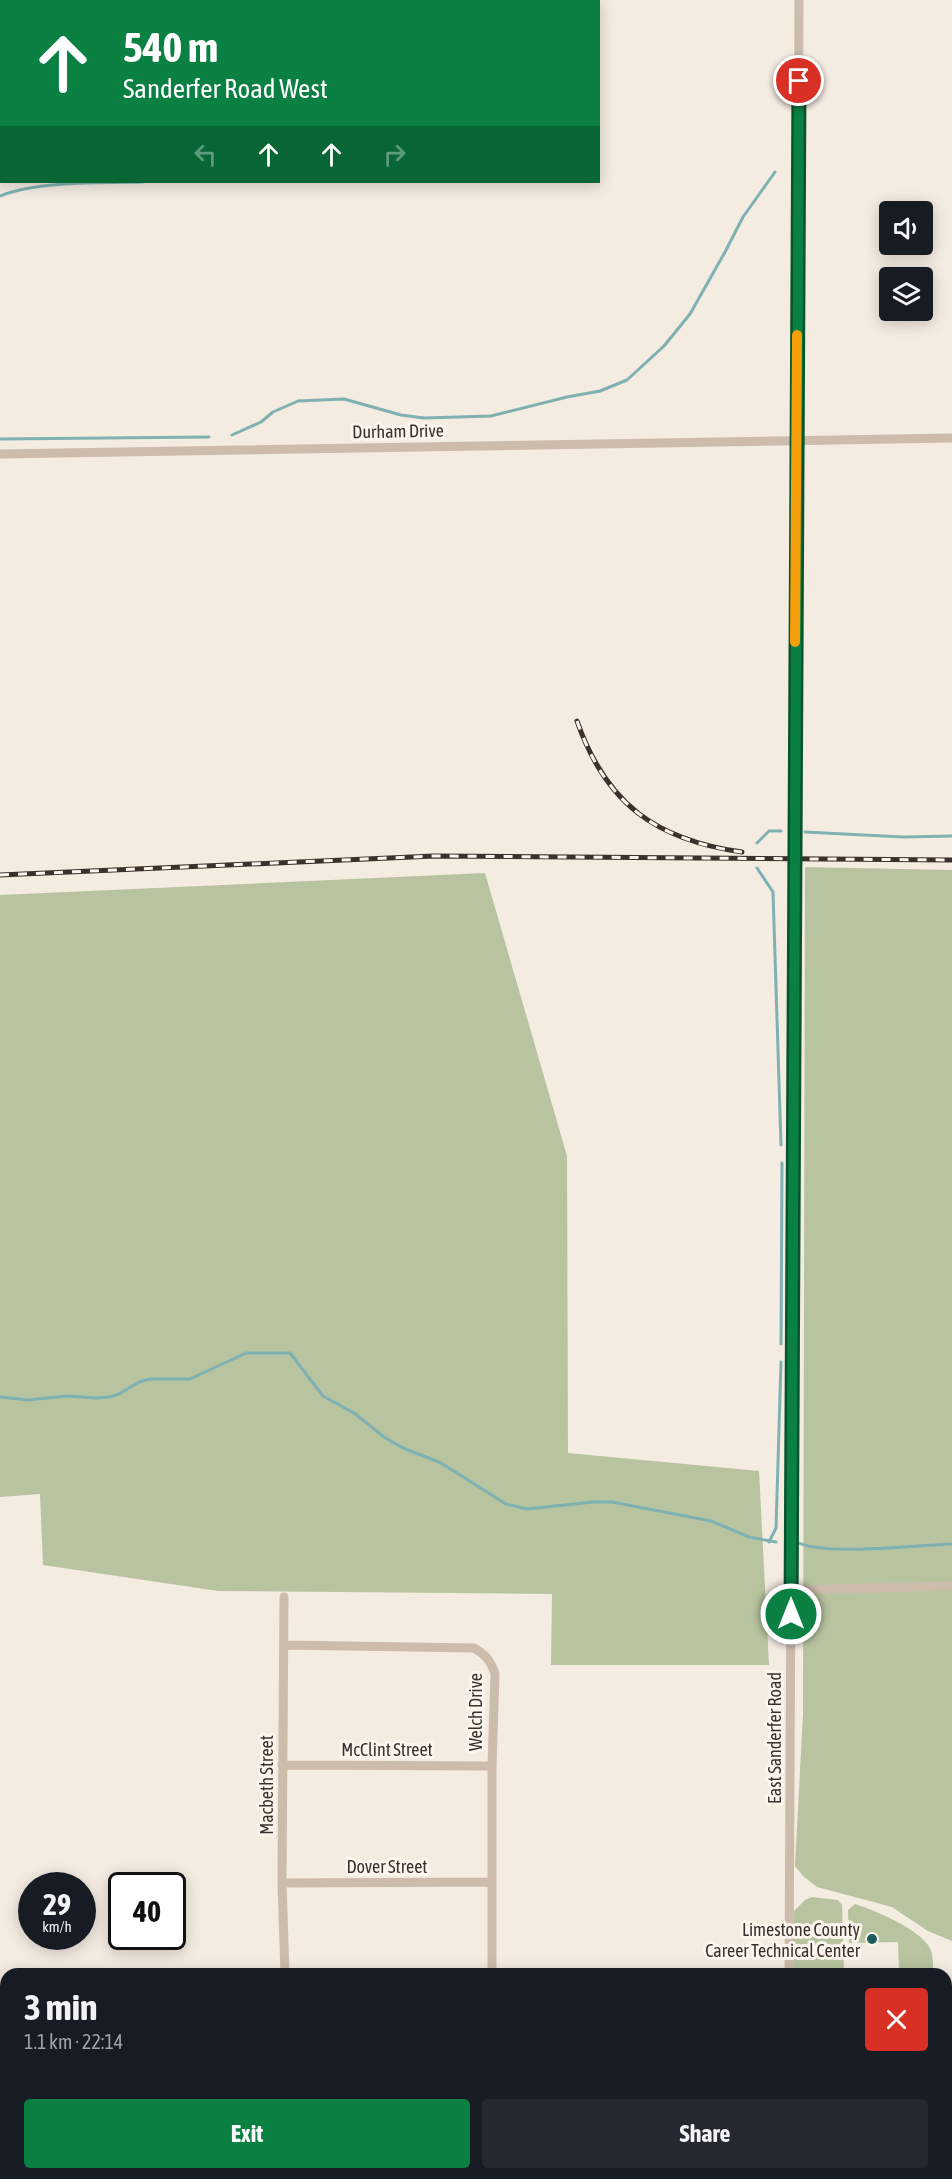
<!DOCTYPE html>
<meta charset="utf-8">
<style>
body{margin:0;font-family:"Asap Condensed",sans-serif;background:#242831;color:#f1f3f6;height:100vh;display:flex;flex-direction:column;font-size:22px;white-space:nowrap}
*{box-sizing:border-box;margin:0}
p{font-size:20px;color:#9ea1a6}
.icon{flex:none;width:33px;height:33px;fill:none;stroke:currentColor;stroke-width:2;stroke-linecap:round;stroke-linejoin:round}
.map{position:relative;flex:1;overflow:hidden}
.drawer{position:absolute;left:0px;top:1968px;width:952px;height:212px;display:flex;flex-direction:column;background:#171b24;border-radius:18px 18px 0 0;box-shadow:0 3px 15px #0003}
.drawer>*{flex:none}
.top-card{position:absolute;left:0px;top:0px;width:600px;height:183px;box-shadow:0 3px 15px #0003;background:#0b8043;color:#fff;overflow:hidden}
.fabs{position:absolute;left:879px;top:201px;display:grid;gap:12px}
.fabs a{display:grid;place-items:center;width:54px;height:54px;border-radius:6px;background:#171b24;box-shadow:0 3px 15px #0003;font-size:30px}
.speed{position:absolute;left:18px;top:1872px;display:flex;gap:12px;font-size:30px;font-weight:700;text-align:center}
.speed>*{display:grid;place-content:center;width:78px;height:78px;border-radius:50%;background:#171b24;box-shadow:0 3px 15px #0003;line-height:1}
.speed small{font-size:15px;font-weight:400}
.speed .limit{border:3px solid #111;border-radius:9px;background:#fff;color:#111}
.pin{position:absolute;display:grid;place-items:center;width:51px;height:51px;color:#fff;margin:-26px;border:3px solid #fff;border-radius:50%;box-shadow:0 2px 6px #0007}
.me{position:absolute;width:66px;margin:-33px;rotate:0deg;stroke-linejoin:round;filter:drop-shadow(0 0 4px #0008)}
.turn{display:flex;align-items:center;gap:21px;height:126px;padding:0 24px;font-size:27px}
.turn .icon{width:78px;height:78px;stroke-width:2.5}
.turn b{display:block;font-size:42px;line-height:51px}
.lanes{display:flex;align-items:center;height:57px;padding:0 24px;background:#0003;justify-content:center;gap:30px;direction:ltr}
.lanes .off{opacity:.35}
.round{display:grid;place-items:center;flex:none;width:63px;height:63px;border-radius:6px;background:#242831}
.head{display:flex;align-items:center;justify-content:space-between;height:102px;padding:0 24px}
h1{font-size:36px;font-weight:700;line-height:45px}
.button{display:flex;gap:12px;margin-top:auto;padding:12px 24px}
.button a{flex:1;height:69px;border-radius:6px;background:#0b8043;color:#fff;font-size:24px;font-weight:700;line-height:69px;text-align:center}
.button a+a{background:#242831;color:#f1f3f6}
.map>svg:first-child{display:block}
</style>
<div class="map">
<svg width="952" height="2179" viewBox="0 0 952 2179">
<rect width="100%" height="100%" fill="#f4ebe1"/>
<!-- green -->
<path fill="#b8c4a0" d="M805,867L952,870V1941L928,1931L892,1907L817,1887L803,1876L795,1866L803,1714Z
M485,873L567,1156L568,1453L759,1471L769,1665H551L552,1594L218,1591L43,1565L40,1494L0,1497V895Z
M812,1897L838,1900L842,1905L844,1974H792L794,1911L805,1900Z
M855,1904C876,1911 915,1927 928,1945C933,1952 933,1960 933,1968L899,1969L898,1942L849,1943L848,1910Z"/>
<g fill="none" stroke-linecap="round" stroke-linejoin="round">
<!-- stream -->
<path stroke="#7fb0b2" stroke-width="3" d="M0,196C39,181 101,183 143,182
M232,435L261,422L273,412L298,401L344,399L401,415L424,418L491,416L567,397L600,391L627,380L664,346L690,314L725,252L743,217L775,172
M0,439L209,437
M805,832L903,837L952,836
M757,843L769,831H781
M757,868L773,892L781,1145
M781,1344L782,1163
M0,1397L28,1400L67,1396L97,1398L109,1397L119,1394L139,1382L150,1379H190L246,1353H290L323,1396L354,1413L384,1437L403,1448L441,1463L506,1504L527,1509L593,1502H612L711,1521L749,1537L776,1542
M769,1542L776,1528L781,1362
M799,1543C828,1556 916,1545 952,1544"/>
<!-- minor -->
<path stroke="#cdbbac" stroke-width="9" d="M0,454L952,438
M791,1590L952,1586
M284,1597L282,1883L285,1974
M284,1645L474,1648C486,1655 491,1661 495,1674L492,1766V1974
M282,1765L492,1766
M282,1883L492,1882
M789,1974L799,0
M285,2178V2174
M788,2179V2174"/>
<!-- rail casing -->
<g stroke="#3b302b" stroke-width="5">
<path id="rail" d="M577,721C606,804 656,840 742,852
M0,875L434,856L952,860"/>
</g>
<!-- rail -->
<use href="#rail" stroke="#fbf5ee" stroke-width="3" stroke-dasharray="9" stroke-linecap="butt"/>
</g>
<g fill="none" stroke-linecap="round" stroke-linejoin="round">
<!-- route casing -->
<g stroke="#07532c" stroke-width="15">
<path id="route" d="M791,1614L799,81"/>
</g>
<!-- route -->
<use href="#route" stroke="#0b8043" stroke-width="10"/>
<!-- slow -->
<path stroke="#f59e0b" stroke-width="10" d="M795,642L797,335"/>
</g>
<!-- markers -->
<circle fill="#1f5a5e" stroke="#fbf5ee" stroke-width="2" cx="872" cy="1939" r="6"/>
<g text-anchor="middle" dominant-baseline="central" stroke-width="6" stroke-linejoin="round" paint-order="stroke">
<!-- street labels -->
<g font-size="18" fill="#3b302b" stroke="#fbf5ee">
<text transform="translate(398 431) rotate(-1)">Durham Drive</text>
<text transform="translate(475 1712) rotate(-90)">Welch Drive</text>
<text transform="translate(774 1738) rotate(-90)">East Sanderfer Road</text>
<text x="387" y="1749">McClint Street</text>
<text transform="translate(266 1785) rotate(-90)">Macbeth Street</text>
<text x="387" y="1866">Dover Street</text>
</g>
<!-- poi labels -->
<g font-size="18" fill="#3b302b" stroke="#fbf5ee" text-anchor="end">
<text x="860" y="1929">Limestone County<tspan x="860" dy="21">Career Technical Center</tspan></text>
</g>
</g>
</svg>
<div class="fabs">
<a><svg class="icon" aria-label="sound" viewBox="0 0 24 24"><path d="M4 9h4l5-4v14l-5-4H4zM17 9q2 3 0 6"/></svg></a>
<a><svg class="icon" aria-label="layers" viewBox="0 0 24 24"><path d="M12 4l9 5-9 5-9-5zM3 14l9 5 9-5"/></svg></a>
</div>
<div class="speed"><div>29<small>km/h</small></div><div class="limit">40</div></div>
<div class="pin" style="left:799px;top:81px;background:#d93025"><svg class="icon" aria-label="arrive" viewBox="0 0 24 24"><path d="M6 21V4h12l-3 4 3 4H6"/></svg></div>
<svg class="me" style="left:791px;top:1614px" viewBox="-20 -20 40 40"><circle r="17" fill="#0b8043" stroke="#fff" stroke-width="3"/><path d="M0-11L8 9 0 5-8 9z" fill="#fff"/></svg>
<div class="top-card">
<div class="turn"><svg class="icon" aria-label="ahead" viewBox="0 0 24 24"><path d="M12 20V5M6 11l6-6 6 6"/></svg><div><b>540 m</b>Sanderfer Road West</div></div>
<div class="lanes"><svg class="icon off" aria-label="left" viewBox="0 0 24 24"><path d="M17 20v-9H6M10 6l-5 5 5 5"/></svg><svg class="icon" aria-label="ahead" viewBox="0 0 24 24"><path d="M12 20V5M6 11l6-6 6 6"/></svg><svg class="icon" aria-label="ahead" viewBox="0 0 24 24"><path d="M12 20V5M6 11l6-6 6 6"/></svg><svg class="icon off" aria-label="right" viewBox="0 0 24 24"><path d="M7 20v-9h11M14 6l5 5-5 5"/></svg></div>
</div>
<section class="drawer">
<div class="head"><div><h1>3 min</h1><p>1.1 km · 22:14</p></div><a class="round" style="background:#d93025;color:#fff"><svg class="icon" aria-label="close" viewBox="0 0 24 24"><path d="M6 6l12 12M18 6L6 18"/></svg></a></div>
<div class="button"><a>Exit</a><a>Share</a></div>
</section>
</div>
